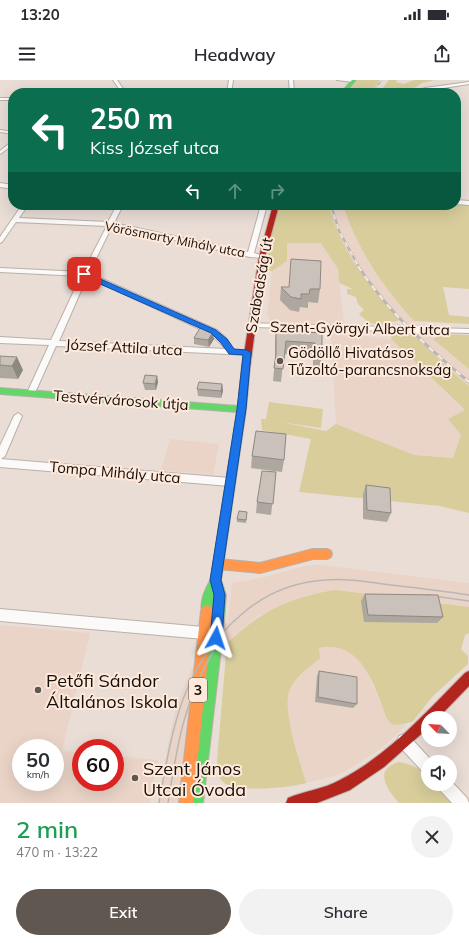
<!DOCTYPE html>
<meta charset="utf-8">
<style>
body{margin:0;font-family:Mulish,sans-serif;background:#f2f2f3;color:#2b2b33;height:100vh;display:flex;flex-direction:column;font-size:15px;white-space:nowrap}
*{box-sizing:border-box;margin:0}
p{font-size:13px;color:#7c7c81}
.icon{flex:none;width:22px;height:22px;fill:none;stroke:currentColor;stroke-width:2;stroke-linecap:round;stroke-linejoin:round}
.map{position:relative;height:723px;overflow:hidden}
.panel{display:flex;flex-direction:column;background:#fff;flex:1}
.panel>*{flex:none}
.banner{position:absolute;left:8px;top:8px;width:453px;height:122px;border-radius:16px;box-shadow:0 4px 16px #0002;background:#0b6e4f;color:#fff;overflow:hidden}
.needle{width:26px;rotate:295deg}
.fabs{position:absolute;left:421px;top:631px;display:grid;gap:8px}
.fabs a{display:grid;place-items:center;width:36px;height:36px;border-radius:50%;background:#fff;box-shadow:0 4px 16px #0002;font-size:20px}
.speed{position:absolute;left:12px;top:659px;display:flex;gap:8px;font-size:20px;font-weight:700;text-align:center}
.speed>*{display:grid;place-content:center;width:52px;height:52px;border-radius:50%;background:#fff;box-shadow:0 4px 16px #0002;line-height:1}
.speed small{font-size:10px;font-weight:400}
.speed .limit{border:6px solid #d22;background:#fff;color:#111}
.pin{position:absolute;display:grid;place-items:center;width:34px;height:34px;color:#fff;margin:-17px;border-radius:8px;box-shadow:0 2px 6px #0006}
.me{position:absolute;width:44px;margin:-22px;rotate:5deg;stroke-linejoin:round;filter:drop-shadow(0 0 3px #0008)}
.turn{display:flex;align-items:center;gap:14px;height:84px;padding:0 16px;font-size:18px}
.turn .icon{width:52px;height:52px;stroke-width:2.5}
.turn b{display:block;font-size:28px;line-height:34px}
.lanes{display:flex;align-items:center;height:38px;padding:0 16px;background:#0003;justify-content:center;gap:20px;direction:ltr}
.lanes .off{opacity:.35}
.round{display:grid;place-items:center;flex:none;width:42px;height:42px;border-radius:21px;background:#f2f2f3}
.headline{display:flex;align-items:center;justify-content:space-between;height:68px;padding:0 16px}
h1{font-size:24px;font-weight:600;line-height:30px;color:#1e9e55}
.primary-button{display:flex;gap:8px;margin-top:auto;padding:8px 16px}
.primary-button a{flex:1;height:46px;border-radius:24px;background:#605751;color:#fff;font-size:16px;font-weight:600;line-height:46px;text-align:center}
.primary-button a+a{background:#f2f2f3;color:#2b2b33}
.status{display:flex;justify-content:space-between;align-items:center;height:28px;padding:0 20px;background:#fff;direction:ltr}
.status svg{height:11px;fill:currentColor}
header{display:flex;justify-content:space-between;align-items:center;height:52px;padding:0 16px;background:#fff;font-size:18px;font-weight:600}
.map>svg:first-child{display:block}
</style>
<div class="status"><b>13:20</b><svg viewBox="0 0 49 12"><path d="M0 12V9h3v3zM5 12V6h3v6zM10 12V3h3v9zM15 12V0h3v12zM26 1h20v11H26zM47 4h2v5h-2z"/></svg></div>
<header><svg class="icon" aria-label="menu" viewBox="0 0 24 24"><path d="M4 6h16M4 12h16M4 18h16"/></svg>Headway<svg class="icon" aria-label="share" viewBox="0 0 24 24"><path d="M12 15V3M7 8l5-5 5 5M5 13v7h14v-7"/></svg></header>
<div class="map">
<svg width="469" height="723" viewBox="0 0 469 723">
<rect width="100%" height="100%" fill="#e9ddd6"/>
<!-- built -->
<path fill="#ead4c7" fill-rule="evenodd" d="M329,125H343L348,140L364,174L396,221L414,241L469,289V306L429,270L384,223L346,169Z
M286,163H321L338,189L344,244L271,242L267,233L272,191L287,181Z
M331,252L391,259L465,331L448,339L461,355L453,378L414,375L336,344Z
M170,359L219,364L213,395L161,390Z
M308,485H321L469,503V527L432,522L260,535L239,551L218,573L180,723H158L172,644L178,621L191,590L219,550L228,542L232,503L265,497Z
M0,545L90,553L62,671L81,673V702H115V676L158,680L150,723H0ZM21,668H55V702H21Z
M326,566L345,569L355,575L367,591L386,637L398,645L407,644L392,659L375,673L356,685L338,695L306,703L288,638V617L289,610L295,601L307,589L319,568Z"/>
<!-- green -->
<path fill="#d8cd9b" d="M358,0H380L370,13H347Z
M389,0H397L396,2L404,4L414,0H435L422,3L406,13H379Z
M456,123L469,124V209L443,207L449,235L469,237V244L414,241C383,207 357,169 343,125H456Z
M279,125H329C340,169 369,208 400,240L382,245L369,243L359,234L364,230L358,224L356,217L347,214V209H353L339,203L338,189L321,163H287V181L272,191H265L271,152Z
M392,254L414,255L449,289L469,306V433L440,426L299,412L311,359L262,350L261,339H266L269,322L323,329L321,348L280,342L326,351L336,344L414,375L453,378L461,355L448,339L465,330L391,259Z
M440,254L469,255V289L433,259Z
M335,510L469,527V553L465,555L461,569L468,576V584L433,616L412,642L398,645L391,644L386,637C375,606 361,559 319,568L320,578C310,587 296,596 290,609C281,630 300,680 306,703C290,708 235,713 223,702C217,696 217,689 217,681L227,563C261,531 289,518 335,510Z
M399,682C411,684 419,688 428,695V704H436L453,723H399C388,710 372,690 399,682Z"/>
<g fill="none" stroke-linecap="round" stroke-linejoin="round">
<!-- street casing -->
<g stroke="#b9b0ab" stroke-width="2">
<path id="street" d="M113,0H117L126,13H122Z
M229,0H233L231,13H227Z
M289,0H293L294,13H290Z
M337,0H354L355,1L353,2Z
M469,2V4L411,13L425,8Z
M0,18H13V20H0Z
M0,50L13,52V54L0,52Z
M11,62H13V65L0,74V71Z
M0,103L13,105V109L0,107Z
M456,120L469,121V125L456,124Z
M22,125H28L19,138L108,142L117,125H123L114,143L248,172L261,125H267L254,173L264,176V178L250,177L112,146L89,193L217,250L227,259L234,270L250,271L251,273L250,275L56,266L34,315H28L27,313L49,265L0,263V257L51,260L81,196L0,192V188L83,192L107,146L16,142L2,162L0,163V157ZM87,197L211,254L226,269L59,261Z
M248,243L389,247L393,249L389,251L251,247L247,245Z
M433,248L469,249V253L436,252H433Z
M18,333L22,336L5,376L1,379L230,398L233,399L235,402L233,405L230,406L0,387V366L14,336Z
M0,529L204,547L208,549L210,553L208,557L204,559L0,541Z
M404,654L409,656L433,682H428V694L423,692L399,666L397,661L399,656Z
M450,700L467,718L469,723H452L439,709L437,704H450Z"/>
</g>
<!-- fast casing -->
<g stroke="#b9b0ab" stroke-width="2">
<path id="fast" d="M352,0H356L345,13H341Z
M246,284L250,287L246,329L221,500L226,515L223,552L203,723H189L211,552L214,515L211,535L207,537L203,535C198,523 205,509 211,499L237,332L0,314V308L238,326L242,287Z"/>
</g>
<!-- slow casing -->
<g stroke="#b9b0ab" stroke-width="2">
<path id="slow" d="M313,469H327L331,471L332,474L331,477L327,479H313L260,493L218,489L214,488L213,484L214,480L218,479L260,483Z
M207,525L211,527L213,531L193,723H179L201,531L203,527Z"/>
</g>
<!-- jam casing -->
<g stroke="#b9b0ab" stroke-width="2">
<path id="jam" d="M273,125H279L265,177L250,287L246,290L242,287L259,177Z
M469,591V606L438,638H428V648L384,687L350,710L317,723H286L288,718C305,711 324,709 340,700C389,675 427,631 465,593Z"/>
</g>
<!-- street -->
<use href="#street" fill="#fcfaf9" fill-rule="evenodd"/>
<!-- fast -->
<use href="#fast" fill="#63d668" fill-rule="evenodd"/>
<!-- slow -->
<use href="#slow" fill="#ff974d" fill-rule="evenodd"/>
<!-- jam -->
<use href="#jam" fill="#b3261e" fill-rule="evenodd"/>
<!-- tram -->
<path stroke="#b9b7b5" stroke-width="1.5" d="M427,515L469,521
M159,723C172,650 182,584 242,534C265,514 294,502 325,500C347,498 369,502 391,505C417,508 443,511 469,515
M168,723C177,666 184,620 214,570"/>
<!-- rail-far2 casing -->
<g stroke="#b9b7b5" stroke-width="1.5">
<path id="rail-far2" d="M371,13L382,0"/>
</g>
<!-- rail-far1 casing -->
<g stroke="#b9b7b5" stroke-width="2.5">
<path id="rail-far1" d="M331,125L339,151L359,187"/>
</g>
<!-- rail casing -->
<g stroke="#b9b7b5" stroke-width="3">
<path id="rail" d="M358,186C388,232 428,268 469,302"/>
</g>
<!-- rail-far2 -->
<use href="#rail-far2" stroke="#ffe9db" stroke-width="1" stroke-dasharray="3.5" stroke-linecap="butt"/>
<!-- rail-far1 -->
<use href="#rail-far1" stroke="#ffe9db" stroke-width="1.5" stroke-dasharray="5" stroke-linecap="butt"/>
<!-- rail -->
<use href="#rail" stroke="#ffe9db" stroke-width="2" stroke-dasharray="6" stroke-linecap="butt"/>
<!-- street-bridge casing -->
<g stroke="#b9b0ab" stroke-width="9" stroke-linecap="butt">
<path id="street-bridge" d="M389,249L436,250"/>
</g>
<!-- street-bridge -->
<use href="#street-bridge" stroke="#fcfaf9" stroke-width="8"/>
</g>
<!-- wall -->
<path fill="#aea7a0" d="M281,207L320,209L318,223L308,222V228L300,227L299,232L290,230L280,220Z
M276,248L289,251L322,253V274L320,288L313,287V276L284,274L281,302L273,301L275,280V261Z
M194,258L214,259L209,267L194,264Z
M0,276L23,290L18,299L0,298Z
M157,296L158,302L156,310H145L143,303Z
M222,304L223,311L221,318L198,316L197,309Z
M252,376L284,380L282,392L251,388Z
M276,392L271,435L256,433L257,422Z
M366,405L391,433L387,442L363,439V414Z
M247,435L246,443L237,442V439Z
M365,514L443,537L437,543L364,542L361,521Z
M319,591L357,624L353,628L315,622L317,596Z"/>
<!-- shaded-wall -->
<path fill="#8d8882" d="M213,252L214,259L209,267L208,260Z
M17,277L23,290L18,299L12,286Z
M157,296L158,302L156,310L155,304Z
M222,304L223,311L221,318V311Z"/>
<!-- building -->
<path fill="#cac2ba" stroke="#8d8882" d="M291,179L321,181L320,209H310L309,214H301V219L291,217L281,207H289Z
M200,248L213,252L208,260L194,258Z
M276,248L289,249V251L322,253V274H315V263L286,261L283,289L274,288L276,274Z
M0,276L17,277L12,286L0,285Z
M145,295L157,296L155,304L143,303Z
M199,302L222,304L221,311L197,309Z
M256,351L286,354L284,380L252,376Z
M262,391L276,392L273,424L257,422Z
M366,405L390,408L391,433L367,430Z
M239,431L247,432L246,440L237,439Z
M365,514L438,515L443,537L368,535Z
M319,591L357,597V624L318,617Z"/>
<!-- route -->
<path fill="#1a73e8" stroke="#114b97" d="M82,193H87L216,250L227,259L234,269L247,270L251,273L246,329L221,500L225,515L222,558L220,562L216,564L212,562L210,558L214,515L210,500L237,329L243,275L229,274L221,263L211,253L82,196Z"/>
<!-- markers -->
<g fill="#605751" stroke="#ffe9db" stroke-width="1.5">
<circle cx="280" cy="281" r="4"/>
<circle cx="38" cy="610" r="4"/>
<circle cx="135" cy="698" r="4"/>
</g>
<g text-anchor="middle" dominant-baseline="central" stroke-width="4" stroke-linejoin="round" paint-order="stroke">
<!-- far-street labels -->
<g font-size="13" fill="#160f0a" stroke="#ffe9db">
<text transform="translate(175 159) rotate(11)">Vörösmarty Mihály utca</text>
</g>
<!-- shield labels -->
<rect fill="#ffe9db" stroke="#5c5049" stroke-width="1" x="189" y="598" width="18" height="24" rx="3"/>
<g font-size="14" font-weight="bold" fill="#160f0a">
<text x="198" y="610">3</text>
</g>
<!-- street labels -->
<g font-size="15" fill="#160f0a" stroke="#ffe9db">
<text transform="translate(259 205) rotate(-80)">Szabadság út</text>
<text transform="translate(360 248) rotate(1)">Szent-Györgyi Albert utca</text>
<text transform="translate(124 267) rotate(3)">József Attila utca</text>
<text transform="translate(121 320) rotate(4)">Testvérvárosok útja</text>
<text transform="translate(115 392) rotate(5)">Tompa Mihály utca</text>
</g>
<!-- poi labels -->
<g font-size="15" fill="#160f0a" stroke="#ffe9db" text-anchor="start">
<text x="288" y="272">Gödöllő Hivatásos<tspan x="288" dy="17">Tűzoltó-parancsnokság</tspan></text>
</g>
<!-- near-poi labels -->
<g font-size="18" fill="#160f0a" stroke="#ffe9db" text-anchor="start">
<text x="46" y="600">Petőfi Sándor<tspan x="46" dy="21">Általános Iskola</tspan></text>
<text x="143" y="688">Szent János<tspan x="143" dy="21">Utcai Óvoda</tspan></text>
</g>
</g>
</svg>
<div class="fabs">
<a><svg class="needle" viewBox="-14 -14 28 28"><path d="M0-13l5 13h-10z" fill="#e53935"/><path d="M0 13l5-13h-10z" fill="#7c7c81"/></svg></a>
<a><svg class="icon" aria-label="sound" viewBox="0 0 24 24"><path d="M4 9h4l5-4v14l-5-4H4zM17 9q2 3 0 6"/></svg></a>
</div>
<div class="speed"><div>50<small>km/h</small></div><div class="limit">60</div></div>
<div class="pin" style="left:84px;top:194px;background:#d93025"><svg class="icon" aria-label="arrive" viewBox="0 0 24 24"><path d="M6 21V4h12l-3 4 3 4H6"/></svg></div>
<svg class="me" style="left:216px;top:558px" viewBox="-20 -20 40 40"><path d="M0-17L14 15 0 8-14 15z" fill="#1a73e8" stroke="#fff" stroke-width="4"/></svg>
<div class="banner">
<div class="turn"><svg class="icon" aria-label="left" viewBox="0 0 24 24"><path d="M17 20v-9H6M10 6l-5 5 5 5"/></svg><div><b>250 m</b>Kiss József utca</div></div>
<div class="lanes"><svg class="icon" aria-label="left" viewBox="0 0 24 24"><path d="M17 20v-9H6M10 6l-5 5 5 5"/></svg><svg class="icon off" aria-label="ahead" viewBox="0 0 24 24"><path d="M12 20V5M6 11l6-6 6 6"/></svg><svg class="icon off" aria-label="right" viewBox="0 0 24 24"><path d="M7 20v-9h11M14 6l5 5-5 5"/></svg></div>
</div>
</div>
<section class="panel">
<div class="headline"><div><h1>2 min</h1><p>470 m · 13:22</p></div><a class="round"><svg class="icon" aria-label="close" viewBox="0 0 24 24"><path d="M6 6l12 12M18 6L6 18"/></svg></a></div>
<div class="primary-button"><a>Exit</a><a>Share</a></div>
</section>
